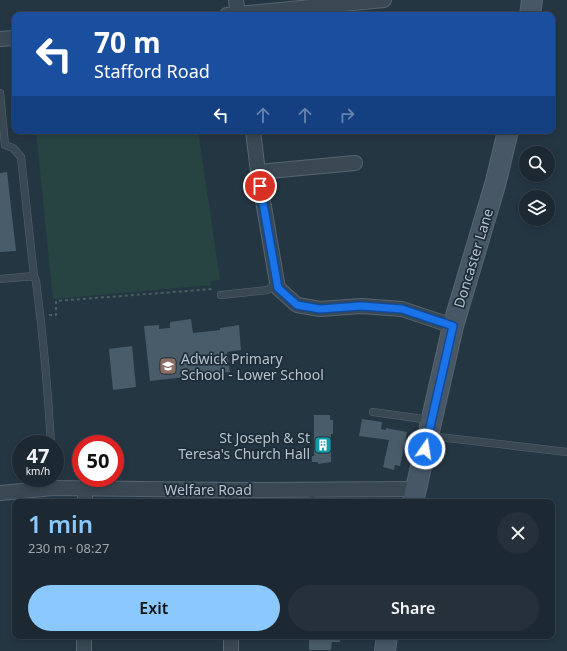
<!DOCTYPE html>
<meta charset="utf-8">
<style>
body{margin:0;font-family:"Noto Sans",sans-serif;background:#25303a;color:#f1f3f6;height:100vh;display:flex;flex-direction:column;font-size:15px;white-space:nowrap}
*{box-sizing:border-box;margin:0}
p{font-size:13px;color:#a0a6ac}
.icon{flex:none;width:22px;height:22px;fill:none;stroke:currentColor;stroke-width:2;stroke-linecap:round;stroke-linejoin:round}
.map{position:relative;flex:1;overflow:hidden}
.sheet{position:absolute;left:12px;top:499px;width:543px;height:140px;display:flex;flex-direction:column;background:#1c2832;border-radius:8px;box-shadow:0 2px 6px #0003,0 0 0 1px #3a444d}
.sheet>*{flex:none}
.banner{position:absolute;left:12px;top:12px;width:543px;height:122px;border-radius:8px;box-shadow:0 2px 6px #0003,0 0 0 1px #3a444d;background:#1a4fa0;color:#fff;overflow:hidden}
.tools{position:absolute;left:519px;top:146px;display:grid;gap:8px}
.tools a{display:grid;place-items:center;width:36px;height:36px;border-radius:50%;background:#1c2832;box-shadow:0 2px 6px #0003,0 0 0 1px #3a444d;font-size:20px}
.speed{position:absolute;left:12px;top:435px;display:flex;gap:8px;font-size:20px;font-weight:700;text-align:center}
.speed>*{display:grid;place-content:center;width:52px;height:52px;border-radius:50%;background:#1c2832;box-shadow:0 2px 6px #0003,0 0 0 1px #3a444d;line-height:1}
.speed small{font-size:10px;font-weight:400}
.speed .limit{border:6px solid #d22;background:#fff;color:#111}
.pin{position:absolute;display:grid;place-items:center;width:34px;height:34px;color:#fff;margin:-17px;border:2px solid #fff;border-radius:50%;box-shadow:0 1px 4px #0007}
.me{position:absolute;width:44px;margin:-22px;rotate:13deg;stroke-linejoin:round;filter:drop-shadow(0 0 3px #0008)}
.turn{display:flex;align-items:center;gap:14px;height:84px;padding:0 16px;font-size:18px}
.turn .icon{width:52px;height:52px;stroke-width:2.5}
.turn b{display:block;font-size:28px;line-height:34px}
.lanes{display:flex;align-items:center;height:38px;padding:0 16px;background:#0003;justify-content:center;gap:20px;direction:ltr}
.lanes .off{opacity:.35}
.round{display:grid;place-items:center;flex:none;width:42px;height:42px;border-radius:21px;background:#25303a}
.headline{display:flex;align-items:center;justify-content:space-between;height:68px;padding:0 16px}
h1{font-size:24px;font-weight:600;line-height:30px;color:#8bc8fd}
.primary-button{display:flex;gap:8px;margin-top:auto;padding:8px 16px}
.primary-button a{flex:1;height:46px;border-radius:24px;background:#8bc8fd;color:#111;font-size:16px;font-weight:600;line-height:46px;text-align:center}
.primary-button a+a{background:#25303a;color:#f1f3f6}
.map>svg:first-child{display:block}
</style>
<div class="map">
<svg width="567" height="651" viewBox="0 0 567 651">
<rect width="100%" height="100%" fill="#253643"/>
<!-- green -->
<path fill="#274443" d="M36,131H198L220,280L210,281L211,285L53,299Z"/>
<!-- building -->
<path fill="#495c69" d="M7,172L16,251L0,252V173Z
M191,319L193,333L220,330V328L239,325L241,350L227,352L230,372L150,381L144,326L159,325V329L170,328V322Z
M132,346L136,387L113,390L109,349Z
M314,415H330V420H333V434H331V462L318,464V462H312V456H314Z
M362,419L382,422L381,429L386,430V428L407,432L400,466L395,465L394,470L383,467L389,440L359,436Z
M309,636H340V642H332L331,650H309Z"/>
<g fill="none" stroke-linecap="round" stroke-linejoin="round">
<!-- service casing -->
<g stroke="#576570" stroke-width="8">
<path id="service" d="M0,93L5,145L13,148L21,157L34,276L36,281C43,335 48,390 51,444
M0,279L34,276
M221,295L268,290L277,281
M373,412L430,420
M430,436L567,452
M312,502V489"/>
</g>
<!-- minor casing -->
<g stroke="#576570" stroke-width="16">
<path id="minor" d="M236,0L238,15
M227,15L384,0
M0,39L15,38
M253,131L258,172L278,288L297,305L320,309L361,306L402,309L453,326
M258,172L355,163
M0,493L53,488L232,490L415,489
M85,502V488
M232,502V490
M84,651V636
M231,651V636"/>
</g>
<!-- secondary casing -->
<g stroke="#576570" stroke-width="22">
<path id="secondary" d="M530,15L532,0
M413,502L453,326L495,185L508,131
M385,651L387,636"/>
</g>
<!-- path -->
<path stroke="#45605f" stroke-width="2" stroke-dasharray="3 3" stroke-linecap="butt" d="M49,315H56V301L213,289"/>
<!-- service -->
<use href="#service" stroke="#394852" stroke-width="7"/>
<!-- minor -->
<use href="#minor" stroke="#394852" stroke-width="14"/>
<!-- secondary -->
<use href="#secondary" stroke="#475766" stroke-width="20"/>
</g>
<g fill="none" stroke-linecap="round" stroke-linejoin="round">
<!-- route casing -->
<g stroke="#114b97" stroke-width="10">
<path id="route" d="M260,186L278,288L297,305L320,309L361,306L402,309L453,326L425,449"/>
</g>
<!-- route -->
<use href="#route" stroke="#1a73e8" stroke-width="7"/>
</g>
<!-- icons -->
<defs>
<g id="school-square" transform="scale(0.9)"><rect x="-9" y="-9" width="18" height="18" rx="4" fill="#8d6e63" stroke="#1e2d38"/><path d="M0-5L7-2L0 1L-7-2ZM-4 1L0 2.5L4 1V4Q0 6-4 4Z" fill="#fff"/></g>
<g id="building-square" transform="scale(0.9)"><rect x="-9" y="-9" width="18" height="18" rx="4" fill="#0f9aa8" stroke="#1e2d38"/><path d="M-4-6H4V6H1V3H-1V6H-4ZM-2.5-4.3h1.7v1.8h-1.7ZM.8-4.3h1.7v1.8H.8ZM-2.5-1h1.7V.8h-1.7ZM.8-1h1.7V.8H.8Z" fill="#fff"/></g>
</defs>
<g fill-rule="evenodd">
<use href="#school-square" x="168" y="366"/>
<use href="#building-square" x="323" y="445"/>
</g>
<g text-anchor="middle" dominant-baseline="central" stroke-width="3.5" stroke-linejoin="round" paint-order="stroke">
<!-- street labels -->
<g font-size="14" fill="#b6c2cc" stroke="#1e2d38">
<text transform="translate(473 258) rotate(-73)">Doncaster Lane</text>
<text x="208" y="489">Welfare Road</text>
</g>
<!-- poi labels -->
<g font-size="14" fill="#b6c2cc" stroke="#1e2d38" text-anchor="start">
<text x="181" y="358">Adwick Primary<tspan x="181" dy="16">School - Lower School</tspan></text>
<text x="310" y="437" text-anchor="end">St Joseph &amp; St<tspan x="310" dy="16">Teresa's Church Hall</tspan></text>
</g>
</g>
</svg>
<div class="tools">
<a><svg class="icon" aria-label="search" viewBox="0 0 24 24"><circle cx="10" cy="10" r="6"/><path d="M15 15l6 6"/></svg></a>
<a><svg class="icon" aria-label="layers" viewBox="0 0 24 24"><path d="M12 4l9 5-9 5-9-5zM3 14l9 5 9-5"/></svg></a>
</div>
<div class="speed"><div>47<small>km/h</small></div><div class="limit">50</div></div>
<div class="pin" style="left:260px;top:186px;background:#d93025"><svg class="icon" aria-label="arrive" viewBox="0 0 24 24"><path d="M6 21V4h12l-3 4 3 4H6"/></svg></div>
<svg class="me" style="left:425px;top:449px" viewBox="-20 -20 40 40"><circle r="17" fill="#1a73e8" stroke="#fff" stroke-width="3"/><path d="M0-11L8 9 0 5-8 9z" fill="#fff"/></svg>
<div class="banner">
<div class="turn"><svg class="icon" aria-label="left" viewBox="0 0 24 24"><path d="M17 20v-9H6M10 6l-5 5 5 5"/></svg><div><b>70 m</b>Stafford Road</div></div>
<div class="lanes"><svg class="icon" aria-label="left" viewBox="0 0 24 24"><path d="M17 20v-9H6M10 6l-5 5 5 5"/></svg><svg class="icon off" aria-label="ahead" viewBox="0 0 24 24"><path d="M12 20V5M6 11l6-6 6 6"/></svg><svg class="icon off" aria-label="ahead" viewBox="0 0 24 24"><path d="M12 20V5M6 11l6-6 6 6"/></svg><svg class="icon off" aria-label="right" viewBox="0 0 24 24"><path d="M7 20v-9h11M14 6l5 5-5 5"/></svg></div>
</div>
<section class="sheet">
<div class="headline"><div><h1>1 min</h1><p>230 m · 08:27</p></div><a class="round"><svg class="icon" aria-label="close" viewBox="0 0 24 24"><path d="M6 6l12 12M18 6L6 18"/></svg></a></div>
<div class="primary-button"><a>Exit</a><a>Share</a></div>
</section>
</div>
